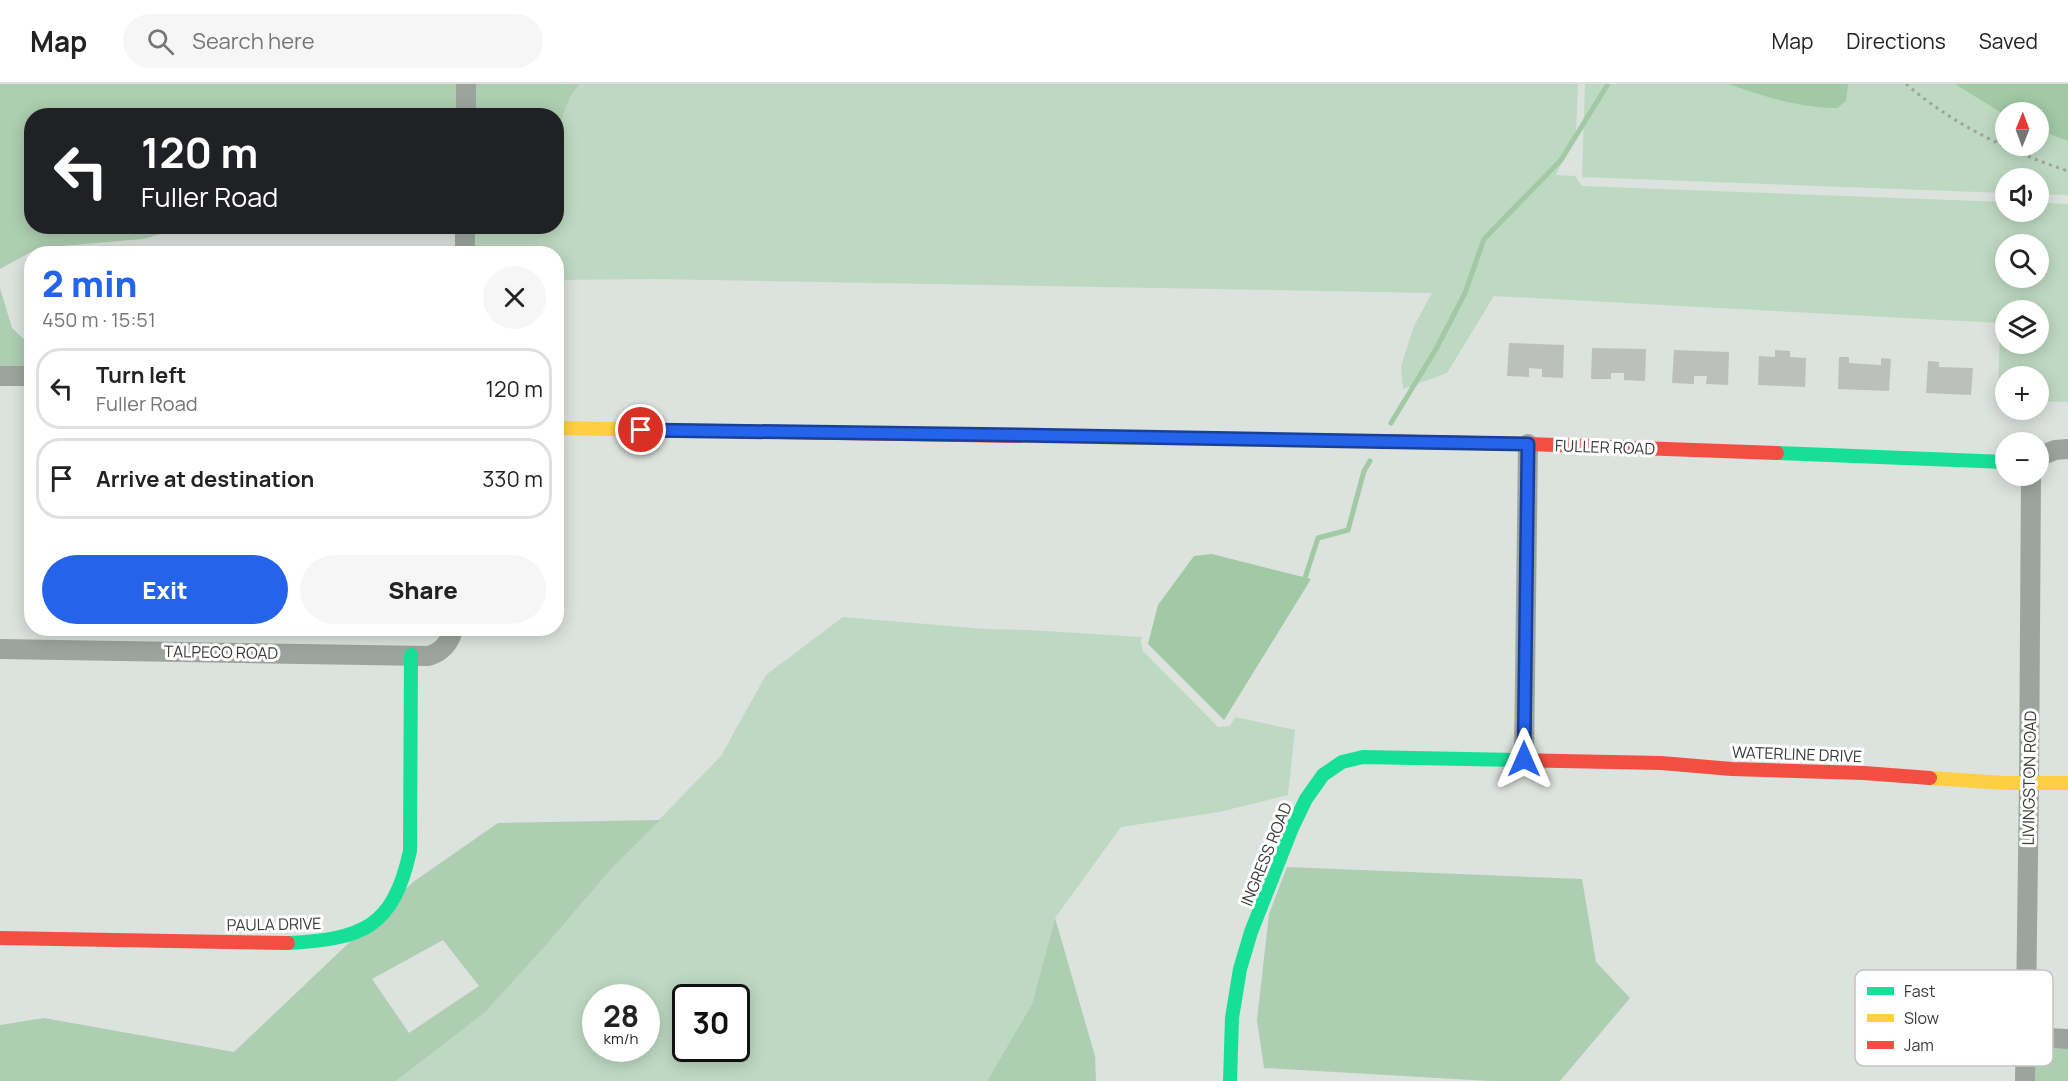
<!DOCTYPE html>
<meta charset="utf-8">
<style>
body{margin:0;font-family:Manrope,sans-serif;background:#f6f6f6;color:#222;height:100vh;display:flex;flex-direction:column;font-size:22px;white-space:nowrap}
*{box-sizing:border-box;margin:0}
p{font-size:20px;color:#767676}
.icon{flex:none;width:33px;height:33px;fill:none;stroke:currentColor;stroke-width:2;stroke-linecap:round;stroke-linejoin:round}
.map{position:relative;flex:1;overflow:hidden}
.drawer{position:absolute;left:24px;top:162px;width:540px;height:390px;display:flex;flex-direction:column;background:#fff;border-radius:24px;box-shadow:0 3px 15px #0003}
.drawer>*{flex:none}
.guide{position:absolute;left:24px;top:24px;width:540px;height:126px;border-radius:24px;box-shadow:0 3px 15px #0003;background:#202124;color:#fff;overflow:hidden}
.needle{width:39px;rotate:1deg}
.tools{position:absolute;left:1995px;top:18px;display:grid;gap:12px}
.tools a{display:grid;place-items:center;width:54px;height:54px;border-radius:50%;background:#fff;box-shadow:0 3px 15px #0003;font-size:30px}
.speed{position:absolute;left:582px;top:900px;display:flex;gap:12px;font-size:30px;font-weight:700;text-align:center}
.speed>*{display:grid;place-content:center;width:78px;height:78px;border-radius:50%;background:#fff;box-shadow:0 3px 15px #0003;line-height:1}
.speed small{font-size:15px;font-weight:400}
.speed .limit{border:3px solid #111;border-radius:9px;background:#fff;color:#111}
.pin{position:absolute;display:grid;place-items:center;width:51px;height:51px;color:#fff;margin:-26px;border:3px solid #fff;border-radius:50%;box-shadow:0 2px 6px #0007}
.me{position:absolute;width:66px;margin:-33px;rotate:0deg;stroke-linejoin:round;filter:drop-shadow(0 0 4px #0008)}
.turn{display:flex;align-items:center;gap:21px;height:126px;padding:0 18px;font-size:27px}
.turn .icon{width:78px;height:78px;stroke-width:2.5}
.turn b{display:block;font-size:42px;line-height:51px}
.round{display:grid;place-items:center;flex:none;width:63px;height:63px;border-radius:32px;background:#f6f6f6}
.overview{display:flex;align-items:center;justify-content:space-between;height:102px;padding:0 18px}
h1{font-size:36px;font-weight:800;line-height:45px;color:#2563eb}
.button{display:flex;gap:12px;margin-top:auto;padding:12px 18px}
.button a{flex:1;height:69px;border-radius:36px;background:#2563eb;color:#fff;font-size:24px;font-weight:800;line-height:69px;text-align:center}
.button a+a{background:#f6f6f6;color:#222}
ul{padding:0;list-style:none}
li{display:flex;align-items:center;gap:18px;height:81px;margin:0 12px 9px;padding:0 6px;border:3px solid #e0e0e0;border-radius:24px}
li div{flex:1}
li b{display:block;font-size:22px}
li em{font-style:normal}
header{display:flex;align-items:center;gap:36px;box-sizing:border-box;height:84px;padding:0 30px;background:#fff;border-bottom:2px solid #e0e0e0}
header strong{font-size:28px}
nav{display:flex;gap:33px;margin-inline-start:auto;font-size:21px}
.search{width:420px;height:54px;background:#f6f6f6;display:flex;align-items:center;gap:15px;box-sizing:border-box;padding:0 21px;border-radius:33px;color:#767676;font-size:22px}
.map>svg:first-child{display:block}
</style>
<header>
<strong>Map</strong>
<div class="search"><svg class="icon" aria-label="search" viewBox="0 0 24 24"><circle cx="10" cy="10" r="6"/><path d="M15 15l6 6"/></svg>Search here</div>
<nav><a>Map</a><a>Directions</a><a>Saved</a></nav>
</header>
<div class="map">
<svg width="2068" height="997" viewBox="0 0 2068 997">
<rect width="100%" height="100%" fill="#dce2dd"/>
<!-- green -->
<path fill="#bed9c1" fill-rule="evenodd" d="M580,0H1578L1576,49L1556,91L1575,92L1582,102L2005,118L2006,128H2038L2039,119L2068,120V318L2039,317L2038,292H2006L2005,315H1998L2000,239L1494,212L1447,289L1403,305L1401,282L1414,242L1432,209L655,195L557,196L556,170H474V143L556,142L557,47L570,13ZM2006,160H2038V194H2006ZM2006,226H2038V260H2006Z
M1585,0H2068V111L2039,110L2038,94H2006L2005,109L1582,93ZM2006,28H2038V62H2006Z
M843,533L985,545L1030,546L1142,553L1141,558L1143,567L1218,643L1230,642L1235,633L1295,646L1288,711L1219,728L1121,743L1055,834L1032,920L987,997H396L485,927L546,861L611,785L721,672L766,591ZM596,914H646V964H596ZM686,914H736V964H686Z"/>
<!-- forest -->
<path fill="#adceb0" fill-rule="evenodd" d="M0,0H457V31L32,32V142L185,143L143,155L38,164L0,185Z
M475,0H580L570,13L557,47L556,32H475Z
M0,204L12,244L31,262V282H0Z
M660,736L611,785L546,861L485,928L396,997H0V941L44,934L234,968L413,798L498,739ZM443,856L479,902L409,949L372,895Z
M1287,783L1582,795L1596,878L1630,914L1560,997H1490L1264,984L1257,936L1269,830Z
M1055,834L1095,972L1096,997H987L1032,920Z
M2035,964L2068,965V997H2035Z"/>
<!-- water -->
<path fill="#a0c9a4" d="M1728,0H1848L1846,17L1837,24C1796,23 1766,13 1728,0Z
M1955,0H2068V57L2039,46L2038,28H2006L2005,31Z
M1212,470L1311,495L1224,636L1148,560L1158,521L1194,472Z"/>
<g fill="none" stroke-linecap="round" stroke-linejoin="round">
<!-- stream -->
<path stroke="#a0c9a4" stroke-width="5" d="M1391,339L1436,265L1465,209L1484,155L1561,76L1608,0
M1304,497L1318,454L1348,446L1364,387L1370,377"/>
</g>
<!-- building -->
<path fill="#bcc0bd" d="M1509,259L1564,261L1563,294L1542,293V285L1529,284V293L1507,292Z
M1592,264L1646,265L1645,297L1624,296V289H1611V295H1591Z
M1674,266L1729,268L1728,301L1706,300L1707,292H1694V300L1672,299Z
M1775,266L1790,267V273L1806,274L1805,303L1758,301L1759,272L1775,273Z
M1839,273H1849V279L1881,281V274L1891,275L1889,307L1838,305Z
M1928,277L1939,278V283L1973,284L1971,311L1926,309Z"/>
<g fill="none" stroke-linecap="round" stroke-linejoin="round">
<!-- path -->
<path stroke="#9da39e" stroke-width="3" stroke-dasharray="3 4.5" stroke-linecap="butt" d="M1906,0C1954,41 2008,67 2068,87"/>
<!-- street -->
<path stroke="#9ca59d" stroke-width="20" d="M466,32V0
M465,170V142
M0,292H32
M2038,373L2055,366L2068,365
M0,565L428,572C441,569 451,558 453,544
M1524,675L1528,360
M2026,953L2068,955
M2025,997L2029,699L2031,392"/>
<!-- fast -->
<path stroke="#16e098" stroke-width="14" d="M1777,369L2006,378
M288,859C363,855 393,844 410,767L411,571
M1230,997L1232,934L1240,885L1251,848L1292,744L1306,715L1323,691L1342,678L1363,673L1517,676"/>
<!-- slow -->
<path stroke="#ffcf43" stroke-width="14" d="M556,344L784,348
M1020,352L1367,357
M1930,694L2005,699H2068"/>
<!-- jam -->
<path stroke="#f24e42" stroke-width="14" d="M784,348L1020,352
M1367,357L1528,360L1777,369
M1517,676L1661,679L1732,685L1864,689L1930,694
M0,854L288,859"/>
</g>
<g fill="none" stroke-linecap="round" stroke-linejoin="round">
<!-- route casing -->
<g stroke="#184099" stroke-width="15">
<path id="route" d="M641,346L1018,351L1528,360L1524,675"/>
</g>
<!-- route -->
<use href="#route" stroke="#2563eb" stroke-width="10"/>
</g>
<g text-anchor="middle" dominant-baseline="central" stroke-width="6" stroke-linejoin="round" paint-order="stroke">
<!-- street labels -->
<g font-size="16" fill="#383b38" stroke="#fff">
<text transform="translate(1605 363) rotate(2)">FULLER ROAD</text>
<text transform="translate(221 568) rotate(1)">TALPECO ROAD</text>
<text transform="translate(1797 670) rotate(2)">WATERLINE DRIVE</text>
<text transform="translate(2029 694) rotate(-89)">LIVINGSTON ROAD</text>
<text transform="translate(1266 770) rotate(-68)">INGRESS ROAD</text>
<text transform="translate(274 840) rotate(-1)">PAULA DRIVE</text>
</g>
</g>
<!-- legend -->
<rect x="1855" y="886" width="198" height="96" rx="9" fill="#fff" stroke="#c3c4c3" stroke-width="1.5"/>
<rect x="1867" y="903" width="27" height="8" fill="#16e098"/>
<rect x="1867" y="930" width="27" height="8" fill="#ffcf43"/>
<rect x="1867" y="957" width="27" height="8" fill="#f24e42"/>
<g font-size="16" fill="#383b38">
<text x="1904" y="913">Fast</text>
<text x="1904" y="940">Slow</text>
<text x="1904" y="967">Jam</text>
</g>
</svg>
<div class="tools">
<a><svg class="needle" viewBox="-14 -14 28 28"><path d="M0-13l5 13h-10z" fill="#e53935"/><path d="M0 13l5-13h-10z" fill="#767676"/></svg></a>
<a><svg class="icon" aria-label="sound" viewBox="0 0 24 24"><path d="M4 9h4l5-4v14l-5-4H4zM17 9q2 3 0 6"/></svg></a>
<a><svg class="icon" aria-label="search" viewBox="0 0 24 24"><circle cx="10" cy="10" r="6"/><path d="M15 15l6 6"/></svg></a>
<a><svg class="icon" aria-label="layers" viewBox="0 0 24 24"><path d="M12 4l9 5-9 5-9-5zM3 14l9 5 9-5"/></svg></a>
<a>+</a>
<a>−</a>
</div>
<div class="speed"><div>28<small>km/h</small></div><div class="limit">30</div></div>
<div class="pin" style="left:641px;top:346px;background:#d93025"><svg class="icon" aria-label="arrive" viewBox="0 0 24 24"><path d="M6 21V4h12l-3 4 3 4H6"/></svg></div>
<svg class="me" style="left:1524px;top:675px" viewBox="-20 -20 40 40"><path d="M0-17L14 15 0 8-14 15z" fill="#2563eb" stroke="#fff" stroke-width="4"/></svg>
<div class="guide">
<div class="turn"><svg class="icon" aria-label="left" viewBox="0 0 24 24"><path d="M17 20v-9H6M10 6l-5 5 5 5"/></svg><div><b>120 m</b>Fuller Road</div></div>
</div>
<section class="drawer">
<div class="overview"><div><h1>2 min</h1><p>450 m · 15:51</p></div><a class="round"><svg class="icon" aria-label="close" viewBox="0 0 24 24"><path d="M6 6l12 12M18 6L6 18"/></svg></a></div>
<ul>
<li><svg class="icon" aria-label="left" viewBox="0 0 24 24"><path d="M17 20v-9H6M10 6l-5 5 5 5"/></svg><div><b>Turn left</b><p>Fuller Road</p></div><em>120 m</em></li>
<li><svg class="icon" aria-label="arrive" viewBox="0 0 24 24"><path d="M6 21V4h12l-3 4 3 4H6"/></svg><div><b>Arrive at destination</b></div><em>330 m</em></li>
</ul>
<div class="button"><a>Exit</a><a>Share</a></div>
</section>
</div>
